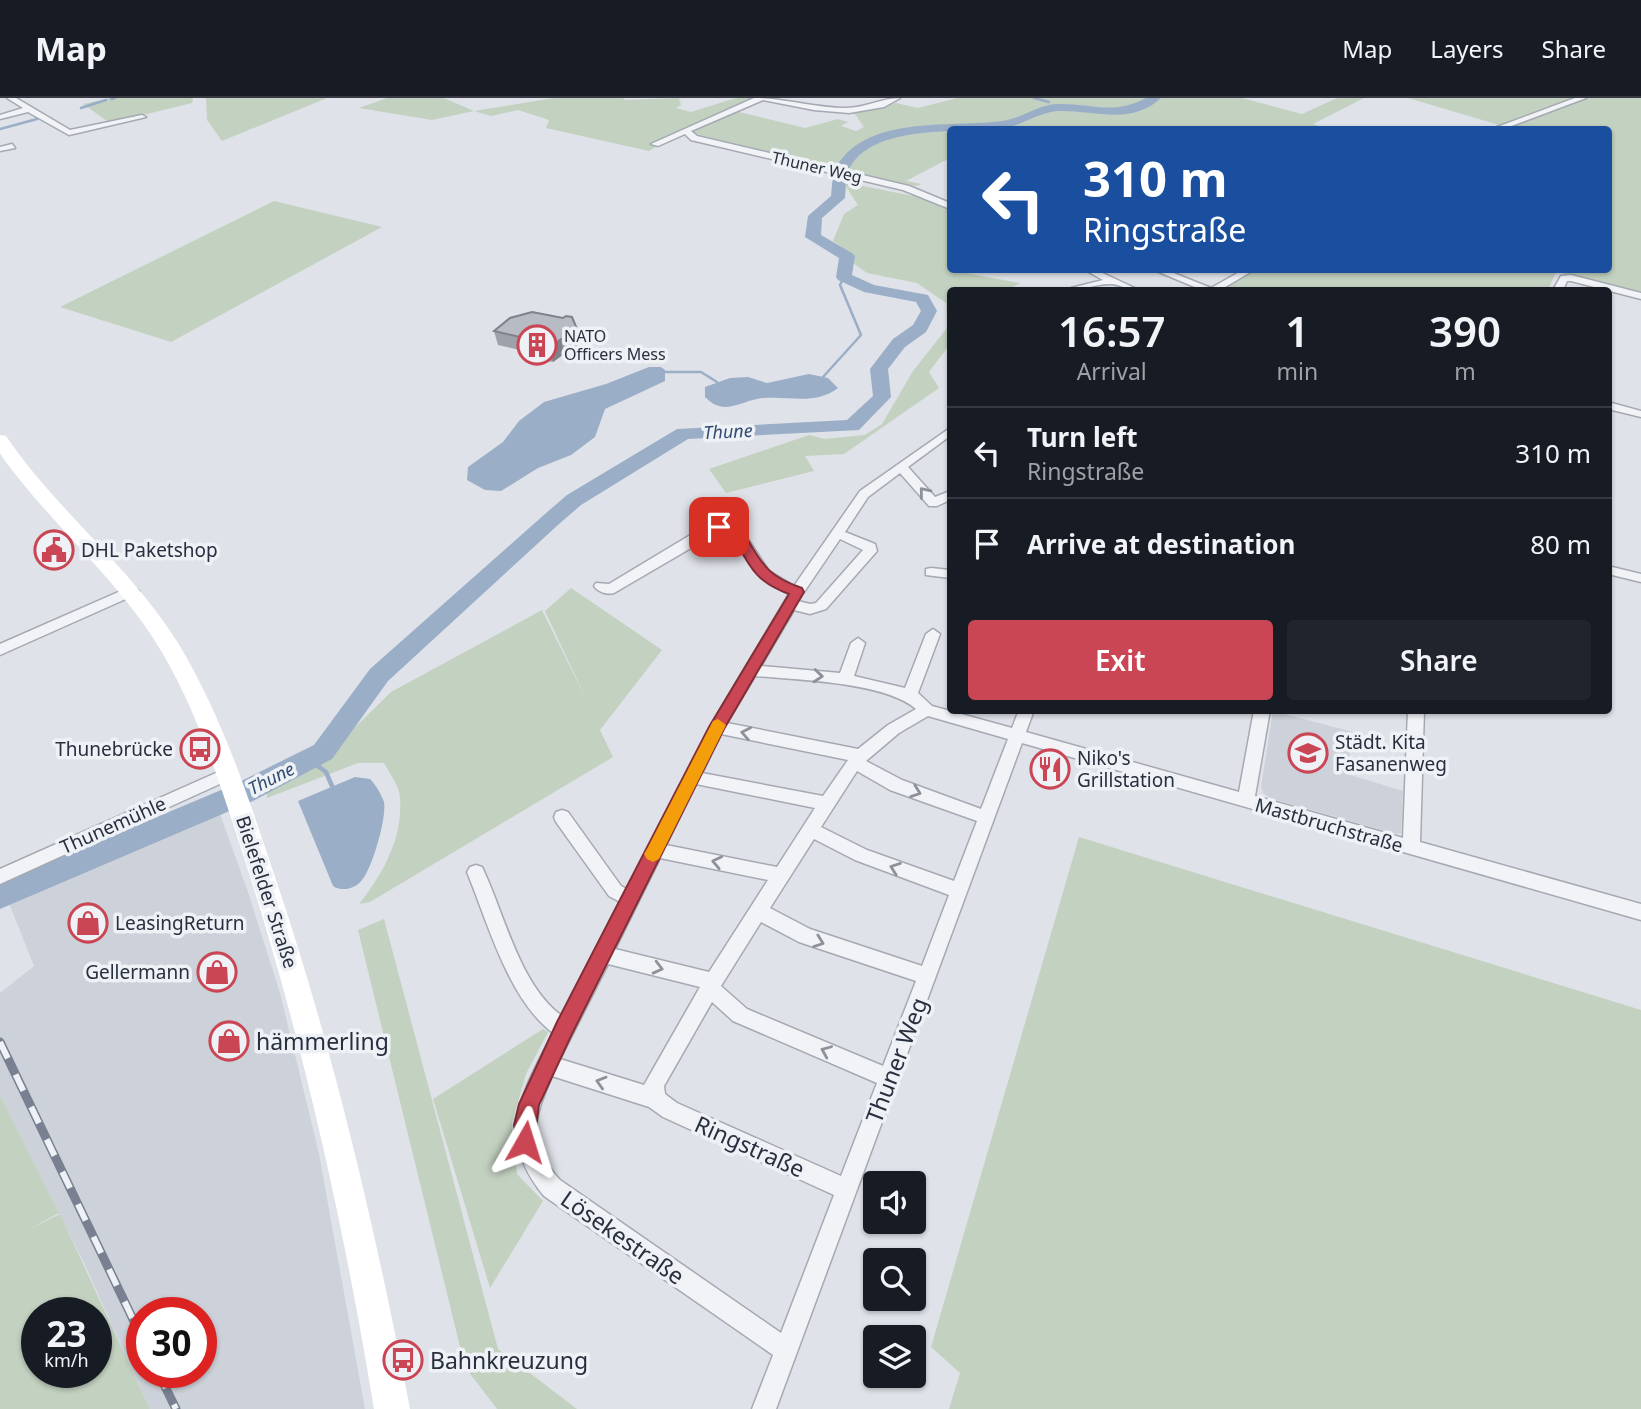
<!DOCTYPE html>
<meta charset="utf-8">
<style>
body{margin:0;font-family:"Noto Sans",sans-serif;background:#20242c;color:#f1f3f6;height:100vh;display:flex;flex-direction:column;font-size:26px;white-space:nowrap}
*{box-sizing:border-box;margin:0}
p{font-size:23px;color:#9ea1a6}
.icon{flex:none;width:38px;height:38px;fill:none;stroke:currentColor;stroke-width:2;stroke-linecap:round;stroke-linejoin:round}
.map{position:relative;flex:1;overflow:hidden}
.panel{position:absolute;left:947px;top:189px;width:665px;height:427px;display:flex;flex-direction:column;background:#171b24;border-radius:7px;box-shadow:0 2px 5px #0004}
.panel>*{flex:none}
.banner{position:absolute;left:947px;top:28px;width:665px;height:147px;border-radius:7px;box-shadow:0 2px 5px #0004;background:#1a4fa0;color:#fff;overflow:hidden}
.tools{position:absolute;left:863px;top:1073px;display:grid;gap:14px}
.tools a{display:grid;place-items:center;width:63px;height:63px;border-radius:7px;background:#171b24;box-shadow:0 2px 5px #0004;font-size:35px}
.speed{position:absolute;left:21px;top:1199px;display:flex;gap:14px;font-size:35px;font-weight:700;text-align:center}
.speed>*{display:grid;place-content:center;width:91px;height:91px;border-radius:50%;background:#171b24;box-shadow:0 2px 5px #0004;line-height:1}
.speed small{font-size:18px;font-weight:400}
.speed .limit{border:10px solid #d22;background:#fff;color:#111}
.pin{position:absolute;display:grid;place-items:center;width:60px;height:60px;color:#fff;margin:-30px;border-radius:14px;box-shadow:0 4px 10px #0006}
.me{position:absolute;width:77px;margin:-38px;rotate:6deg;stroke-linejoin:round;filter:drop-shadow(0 0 5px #0008)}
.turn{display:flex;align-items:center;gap:24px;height:147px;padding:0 21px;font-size:32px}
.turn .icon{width:91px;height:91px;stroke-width:2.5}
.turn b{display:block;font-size:49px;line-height:60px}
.eta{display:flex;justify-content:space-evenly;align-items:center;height:119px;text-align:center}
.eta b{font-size:42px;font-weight:600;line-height:49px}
.primary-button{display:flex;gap:14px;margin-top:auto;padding:14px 21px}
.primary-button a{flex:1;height:80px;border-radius:7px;background:#ca4654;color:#fff;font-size:28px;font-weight:600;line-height:80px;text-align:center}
.primary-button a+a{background:#20242c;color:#f1f3f6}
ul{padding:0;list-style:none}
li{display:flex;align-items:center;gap:21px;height:91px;padding:0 21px;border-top:2px solid #363941}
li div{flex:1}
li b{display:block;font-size:26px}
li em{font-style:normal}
header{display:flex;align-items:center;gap:42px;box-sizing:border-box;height:98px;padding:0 35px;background:#171b24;border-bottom:2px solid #363941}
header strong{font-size:33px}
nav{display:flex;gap:38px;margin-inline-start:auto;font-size:24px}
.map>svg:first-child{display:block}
</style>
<header>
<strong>Map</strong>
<nav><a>Map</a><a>Layers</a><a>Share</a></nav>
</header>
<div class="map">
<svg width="1641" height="1311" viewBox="0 0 1641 1311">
<rect width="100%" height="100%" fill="#dfe2e8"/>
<!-- built -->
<path fill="#cdd1d9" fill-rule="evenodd" d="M1273,613L1353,634L1347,676L1403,693L1401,735L1396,736L1270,700L1263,695L1261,689Z
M220,716L248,794L280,895L319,1056L365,1311H150L85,1167L0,997V895L34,868L9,805ZM142,1214H201V1274H142Z"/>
<!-- green -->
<path fill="#c3d1c0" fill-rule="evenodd" d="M110,0H193L192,5L110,25L83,6Z
M206,0H327L222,43L207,22Z
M387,0H444L474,13L554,0H623L625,2L679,0L681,7L676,10L691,14L736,0H755L687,29L649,53L546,30L549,22L518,12L491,18L474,13L432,22L359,10Z
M957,0H1242L1302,16L1337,0H1364L1313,26L1329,31L950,32V60L906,83L922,86L916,88L826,70L693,35L700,28L735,13L805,30L838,21L848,24L841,28L856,33L864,29L853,13L878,11L896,5L918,10Z
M1408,0H1641V195L1556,174L1548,192H1214L1250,172H1608V32L1492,31L1499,27Z
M843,84L918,99L950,113V172L1020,185L1007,192H950V246L929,274L939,290L844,356L805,358L814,373L726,395L709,371L809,337L824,341L865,337L882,326L913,273L947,230L946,205L917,185L867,175L853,165L851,155L833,143L844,116L858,107Z
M274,103L382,129L171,244L60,209Z
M571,490L662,552L600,632L613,659L370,804L359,806C383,776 403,740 400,700C400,689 390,676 384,665H358L267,700L266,691L328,656L391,594L542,512L587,603L545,513Z
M1079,739L1641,912V1311H949L960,1275L931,1249Z
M384,821L498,1251L577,1311H497L465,1269L358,832Z
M543,931L548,934L526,976L512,1025L517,1076L543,1103L490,1190L433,1001Z
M0,997L59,1115L28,1132L60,1116L150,1311H0ZM37,1214H96V1274H37Z"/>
<!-- water -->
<path fill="#9aaec7" d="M649,269H661L665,272V283L605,311L595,339L571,357L538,370L501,393L485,392L467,382L468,369L503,344L519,323L544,304L606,286Z
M809,276L828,280L838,290C813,309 785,296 757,301C746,303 736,309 724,309C716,308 711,305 705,299V289L730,280L748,279L767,285Z
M355,679L370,681C376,687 381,696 384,704C387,719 372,771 362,782C355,791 342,794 333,788L298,703Z"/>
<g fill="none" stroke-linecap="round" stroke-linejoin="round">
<!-- stream-far1 -->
<path stroke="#9aaec7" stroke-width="2.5" d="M1034,0L1049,4
M111,1L115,0
M81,10L106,2
M0,31L37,21
M665,274H701L717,284
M823,279L861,237L840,187L844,179"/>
<!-- stream -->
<path stroke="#9aaec7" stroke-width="4.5" d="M308,661L326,674L332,688"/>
<!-- river -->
<path fill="#9aaec7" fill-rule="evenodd" d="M1146,0H1161C1131,28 1094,12 1059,13C1039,14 1023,27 1004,30C963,36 868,24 848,74C845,81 846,92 845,100L822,120L821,137L852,155L855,158L852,177L874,187L928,197L937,213L926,234L905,249L888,271L891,299L859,332L688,341L581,407L559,426L388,583L332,661L253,703L0,811V785L233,687L314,647L370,571L545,416L567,397L677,331L847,322L873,298L870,271L893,241L913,227L921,213L916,204L864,194L838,182L836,179L839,160L805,139L808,118L831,98C832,90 832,80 835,72C863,16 950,30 1002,23C1021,21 1037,7 1057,6C1092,5 1112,18 1146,0Z"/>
<!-- street casing -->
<g stroke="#a4a9b2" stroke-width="3">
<path id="street" d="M7,0H16L70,32L142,17L146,19L69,37L28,14L0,21V17L23,10Z
M754,0C785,0 815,10 846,10C865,10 882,0 900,0L884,9L849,15L814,12L763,2L691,33L697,38L909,88L950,105V111L903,92L691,42L685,36L658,48L651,46Z
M1575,0H1586L1501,32H1489Z
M12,46L15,50L0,53V49Z
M1085,172H1096L1139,192C1126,193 1121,186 1111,186C1099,185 1083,192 1069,192L1071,190L1103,182Z
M1154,172H1166L1211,190L1243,172H1254L1220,192H1202Z
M1571,177L1641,195V201L1571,183H1567L1563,192H1553L1561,178Z
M1608,304L1641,313V319L1608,311Z
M950,330V338L908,369L935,399L950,393V402L937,408H929L900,375L868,399L845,434L875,446L877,453L826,511L810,516L794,512L761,568L840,575L851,545L858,540L865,545L854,578L905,590L926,536L933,531L940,536L918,595L932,608L1012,630L1019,612H1034L1026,634L1239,694L1254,612H1270L1255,698L1403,740L1408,612H1424L1420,744L1641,806V822L1022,645L776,1311H752L773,1257L544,1098C494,1037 522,996 553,935C508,901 488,825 467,774L470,769L476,767L482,769C504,814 519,887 562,918L620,804L609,798L556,724L554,719L556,714L562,712L568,714L621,788L627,791L712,625L789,496L760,479L731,435L720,433L614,495C607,497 598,494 594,488L596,485L609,486L702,430L719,425L740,429L769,473L794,488L860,393ZM840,441L863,452L816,505L810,506L798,503ZM755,578C797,582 885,584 916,611L888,627L858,651L727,625ZM928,618L1008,641L981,711L902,682L866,663L899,635ZM721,636L848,662L823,698L702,675ZM857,673L890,692L977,723L954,783L867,752L821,729ZM696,686L815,710L777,769L666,747ZM814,741L855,762L949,797L922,868L810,831L770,810ZM660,760L768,782L709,874L615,851ZM761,824L799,844L916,883L883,968L747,911L721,888ZM608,866L700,889L644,987L560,961ZM712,904L733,923L877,985L841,1078L677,1005L665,996L664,988ZM552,978L649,1009L663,1019L834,1097L781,1235L560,1082C526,1044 533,1023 552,978Z
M1608,468L1641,476V484L1608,476Z
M931,470L950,472V480L926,477V471Z
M132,488L139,493L137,496L0,557V546Z
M227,670L233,672L235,676L233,680L0,786V771Z"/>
</g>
<!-- street -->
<use href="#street" fill="#f1f3f6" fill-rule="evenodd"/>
<!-- secondary -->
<path fill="#fff" fill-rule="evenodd" d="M0,337L6,338C57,413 130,468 178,545C221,616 247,695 273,773C333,949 375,1129 410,1311H374C344,1128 304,948 248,772C224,699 202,623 163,556C120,482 53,429 3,360L0,355Z"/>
<!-- rail casing -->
<g stroke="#788091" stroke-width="9">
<path id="rail" d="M0,944L142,1240
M158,1274L176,1311"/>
</g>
<!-- rail -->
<use href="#rail" stroke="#eef1f5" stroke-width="6" stroke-dasharray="18" stroke-linecap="butt"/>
</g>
<!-- wall -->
<path fill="#9da1a9" d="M577,231L580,245L568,257L564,256L553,264L543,262L541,257L498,247L494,233Z"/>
<!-- shaded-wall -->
<path fill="#7f8389" d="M577,231L580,245L568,257L565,242Z
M561,241L564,256L553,264L550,249Z"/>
<!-- building -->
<path fill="#b6bbc4" stroke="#7f8389" stroke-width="2" d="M532,214L563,220L566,218L572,219L577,231L565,242L561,241L550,249L540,247L537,243L494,233L510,220Z"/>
<!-- one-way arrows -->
<defs><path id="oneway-chevron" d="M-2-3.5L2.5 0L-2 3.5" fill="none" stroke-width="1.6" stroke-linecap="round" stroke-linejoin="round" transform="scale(1.75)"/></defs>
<g stroke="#8c919a">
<use href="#oneway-chevron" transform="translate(924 394) rotate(-129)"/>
<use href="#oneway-chevron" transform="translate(818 578) rotate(5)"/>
<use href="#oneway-chevron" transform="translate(746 635) rotate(-169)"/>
<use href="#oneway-chevron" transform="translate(916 694) rotate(20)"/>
<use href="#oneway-chevron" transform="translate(717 764) rotate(-168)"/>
<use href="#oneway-chevron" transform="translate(895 770) rotate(-160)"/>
<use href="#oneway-chevron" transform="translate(819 844) rotate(20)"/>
<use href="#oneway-chevron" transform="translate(658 870) rotate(14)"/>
<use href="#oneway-chevron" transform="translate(826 953) rotate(-157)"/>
<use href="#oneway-chevron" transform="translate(601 984) rotate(-163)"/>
</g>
<!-- route -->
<path fill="#ca4654" stroke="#832e37" stroke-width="2" d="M719,425L740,429C761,462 763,477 802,490L804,494L724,631L571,938L539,1007L533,1051L525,1054L518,1051L514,1027L519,1006L557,924L709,629L789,496C753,483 749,466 731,435L715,432L713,429Z"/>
<!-- slow -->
<path fill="#f59e0b" d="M718,621L726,627L659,761L653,764L647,761L644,756L647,751L713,623Z"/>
<!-- icons -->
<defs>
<g id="building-ring" transform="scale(2.0125)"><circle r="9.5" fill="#eef1f5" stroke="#ca4654" stroke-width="1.5"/><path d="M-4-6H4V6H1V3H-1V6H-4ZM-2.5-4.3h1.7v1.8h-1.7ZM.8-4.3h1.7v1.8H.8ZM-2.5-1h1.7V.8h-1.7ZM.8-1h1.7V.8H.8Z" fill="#ca4654"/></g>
<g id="civic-ring" transform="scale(2.0125)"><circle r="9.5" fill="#eef1f5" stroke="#ca4654" stroke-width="1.5"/><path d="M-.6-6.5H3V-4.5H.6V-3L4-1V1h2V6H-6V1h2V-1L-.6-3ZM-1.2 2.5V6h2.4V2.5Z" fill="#ca4654"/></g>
<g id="bus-ring" transform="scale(2.0125)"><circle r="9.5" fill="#eef1f5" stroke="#ca4654" stroke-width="1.5"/><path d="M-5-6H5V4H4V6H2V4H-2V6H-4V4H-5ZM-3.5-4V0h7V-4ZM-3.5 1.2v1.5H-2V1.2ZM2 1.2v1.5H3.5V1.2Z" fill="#ca4654"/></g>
<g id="school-ring" transform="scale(2.0125)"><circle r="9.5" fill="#eef1f5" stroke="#ca4654" stroke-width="1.5"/><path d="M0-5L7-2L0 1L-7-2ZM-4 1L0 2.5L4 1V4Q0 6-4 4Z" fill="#ca4654"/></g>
<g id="restaurant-ring" transform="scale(2.0125)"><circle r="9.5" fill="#eef1f5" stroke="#ca4654" stroke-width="1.5"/><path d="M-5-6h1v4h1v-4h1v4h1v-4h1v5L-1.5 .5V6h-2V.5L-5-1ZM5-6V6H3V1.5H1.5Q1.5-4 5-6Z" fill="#ca4654"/></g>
<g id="shop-ring" transform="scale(2.0125)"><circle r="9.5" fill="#eef1f5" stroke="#ca4654" stroke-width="1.5"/><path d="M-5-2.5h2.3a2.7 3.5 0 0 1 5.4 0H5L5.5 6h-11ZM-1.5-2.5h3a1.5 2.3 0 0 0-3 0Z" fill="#ca4654"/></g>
</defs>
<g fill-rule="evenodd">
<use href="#building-ring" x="537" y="247"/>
<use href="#civic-ring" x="54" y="452"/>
<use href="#bus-ring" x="200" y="651"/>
<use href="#school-ring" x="1308" y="655"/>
<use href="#restaurant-ring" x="1050" y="671"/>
<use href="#shop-ring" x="88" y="825"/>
<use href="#shop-ring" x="217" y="874"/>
<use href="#shop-ring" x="229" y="943"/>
<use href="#bus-ring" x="403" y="1262"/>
</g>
<g text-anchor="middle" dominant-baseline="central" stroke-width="7" stroke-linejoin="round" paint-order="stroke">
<!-- far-street labels -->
<g font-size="16" fill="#282f3e" stroke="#eef1f5">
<text transform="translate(817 69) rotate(13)">Thuner Weg</text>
</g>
<!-- far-poi labels -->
<g font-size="16" fill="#282f3e" stroke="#eef1f5" text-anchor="start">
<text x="564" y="238">NATO<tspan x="564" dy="18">Officers Mess</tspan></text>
</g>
<!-- far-water labels -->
<g font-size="18" font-style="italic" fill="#334c71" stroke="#eef1f5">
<text transform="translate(728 333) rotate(-3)">Thune</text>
<text transform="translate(271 680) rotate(-27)">Thune</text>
</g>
<!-- poi labels -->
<g font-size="19" fill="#282f3e" stroke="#eef1f5" text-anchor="start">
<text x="81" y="452">DHL Paketshop</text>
<text x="1335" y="644">Städt. Kita<tspan x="1335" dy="22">Fasanenweg</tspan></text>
<text x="173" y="651" text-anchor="end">Thunebrücke</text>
<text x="1077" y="660">Niko's<tspan x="1077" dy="22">Grillstation</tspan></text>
<text x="115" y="825">LeasingReturn</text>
<text x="190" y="874" text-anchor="end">Gellermann</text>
</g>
<!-- street labels -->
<g font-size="19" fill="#282f3e" stroke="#eef1f5">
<text transform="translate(113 727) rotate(-24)">Thunemühle</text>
<text transform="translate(1329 727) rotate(16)">Mastbruchstraße</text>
<text transform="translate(267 794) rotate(72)">Bielefelder Straße</text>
</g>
<!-- near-poi labels -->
<g font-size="23" fill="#282f3e" stroke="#eef1f5" text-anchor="start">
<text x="256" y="943">hämmerling</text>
<text x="430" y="1262">Bahnkreuzung</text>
</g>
<!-- near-street labels -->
<g font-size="23" fill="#282f3e" stroke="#eef1f5">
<text transform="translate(896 962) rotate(-69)">Thuner Weg</text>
<text transform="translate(750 1048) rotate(24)">Ringstraße</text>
<text transform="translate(623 1139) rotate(35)">Lösekestraße</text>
</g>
</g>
</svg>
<div class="tools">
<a><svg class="icon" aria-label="sound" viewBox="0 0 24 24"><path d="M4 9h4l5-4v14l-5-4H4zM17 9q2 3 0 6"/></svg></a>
<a><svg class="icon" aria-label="search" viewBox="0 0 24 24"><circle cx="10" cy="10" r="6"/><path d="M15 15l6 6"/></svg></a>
<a><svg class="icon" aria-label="layers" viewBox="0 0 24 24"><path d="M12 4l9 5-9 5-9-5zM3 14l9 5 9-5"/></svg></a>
</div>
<div class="speed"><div>23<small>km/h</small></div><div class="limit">30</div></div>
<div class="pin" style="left:719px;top:429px;background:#d93025"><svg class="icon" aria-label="arrive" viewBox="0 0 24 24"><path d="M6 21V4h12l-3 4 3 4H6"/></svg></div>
<svg class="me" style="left:525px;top:1044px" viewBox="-20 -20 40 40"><path d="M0-17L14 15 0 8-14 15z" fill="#ca4654" stroke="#fff" stroke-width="4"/></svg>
<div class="banner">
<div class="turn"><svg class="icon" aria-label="left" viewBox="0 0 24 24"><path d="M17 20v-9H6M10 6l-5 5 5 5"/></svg><div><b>310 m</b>Ringstraße</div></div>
</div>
<section class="panel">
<div class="eta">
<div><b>16:57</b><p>Arrival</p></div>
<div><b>1</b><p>min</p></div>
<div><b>390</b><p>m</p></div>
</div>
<ul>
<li><svg class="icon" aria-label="left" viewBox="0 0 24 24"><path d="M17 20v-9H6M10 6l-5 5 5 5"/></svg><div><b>Turn left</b><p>Ringstraße</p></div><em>310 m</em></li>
<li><svg class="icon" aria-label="arrive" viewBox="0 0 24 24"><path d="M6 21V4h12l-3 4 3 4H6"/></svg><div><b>Arrive at destination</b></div><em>80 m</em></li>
</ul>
<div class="primary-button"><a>Exit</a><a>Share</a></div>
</section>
</div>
